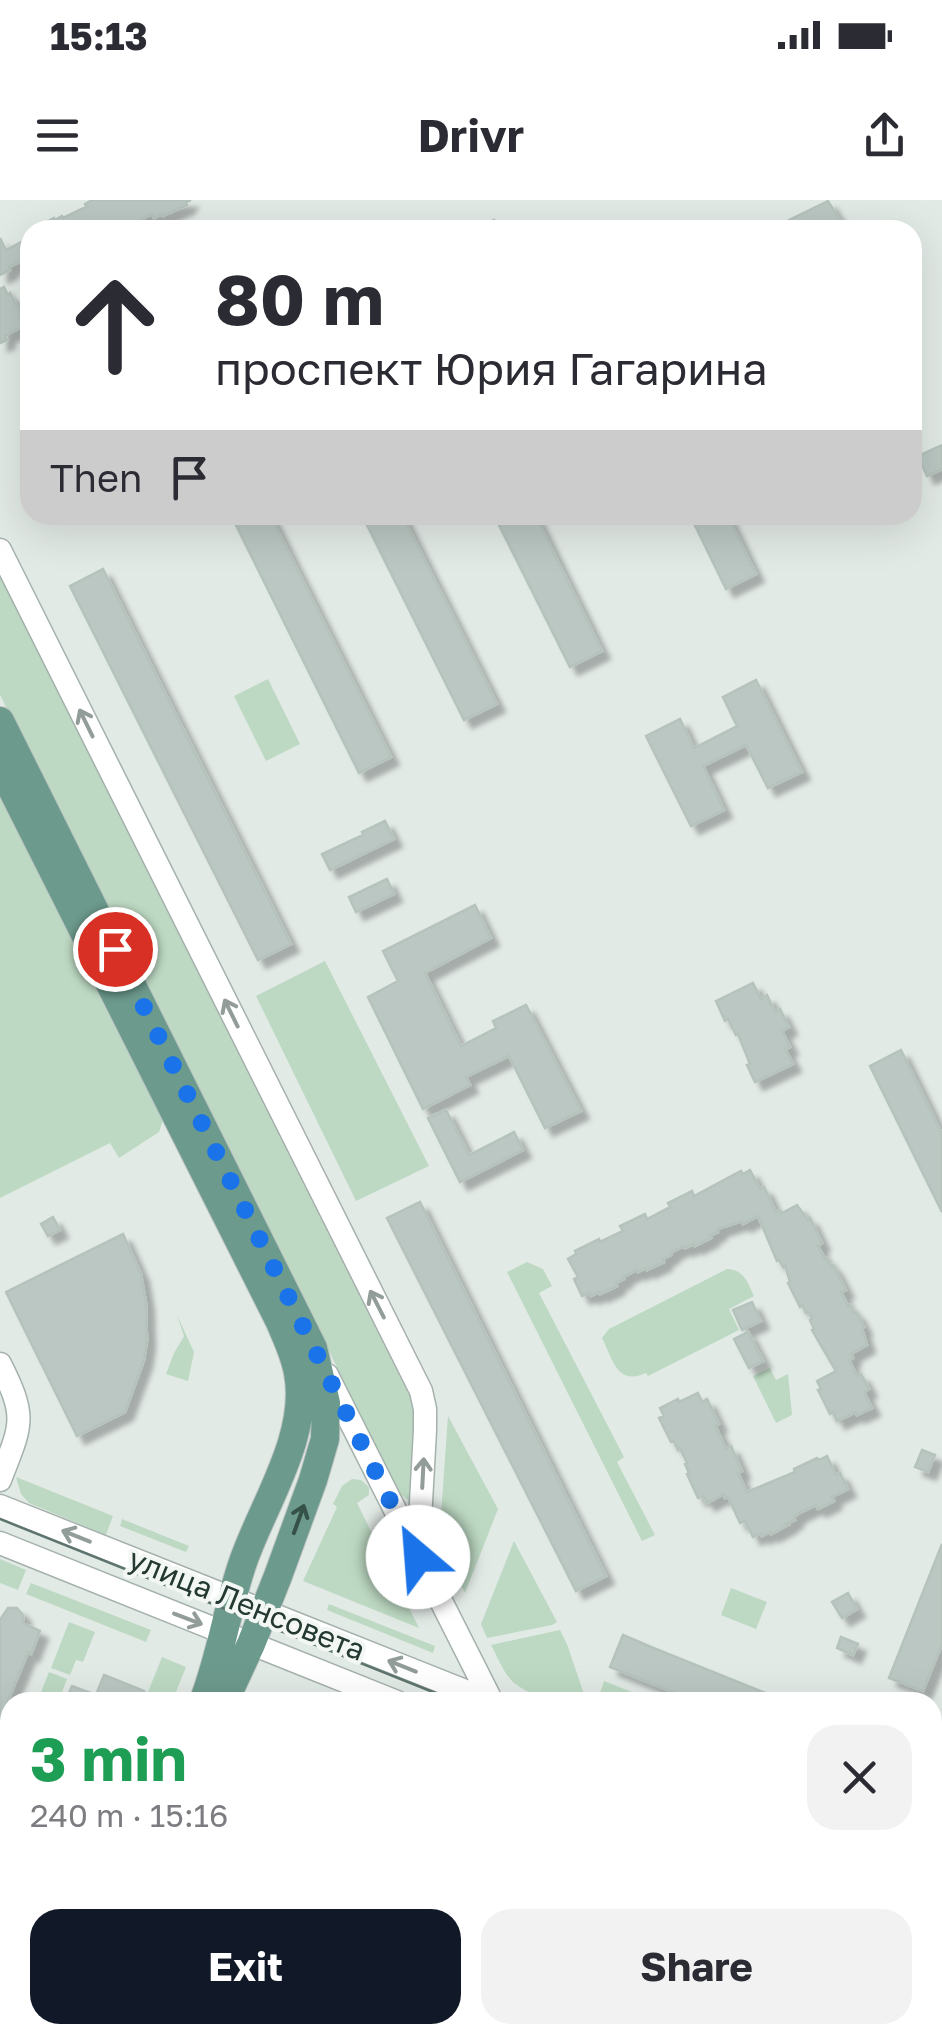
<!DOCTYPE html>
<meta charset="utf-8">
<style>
body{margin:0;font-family:"Golos Text",sans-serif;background:#f2f2f3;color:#2b2b33;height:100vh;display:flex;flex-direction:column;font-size:38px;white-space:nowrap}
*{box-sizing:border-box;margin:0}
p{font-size:32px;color:#7c7c81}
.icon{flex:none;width:55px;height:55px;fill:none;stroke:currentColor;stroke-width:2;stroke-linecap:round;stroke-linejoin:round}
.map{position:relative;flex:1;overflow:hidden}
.details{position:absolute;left:0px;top:1492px;width:942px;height:352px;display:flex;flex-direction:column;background:#fff;border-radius:30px 30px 0 0;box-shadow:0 10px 40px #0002}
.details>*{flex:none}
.hud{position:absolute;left:20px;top:20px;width:902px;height:305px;border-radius:30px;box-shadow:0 10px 40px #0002;background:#fff;color:#2b2b33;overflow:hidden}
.pin{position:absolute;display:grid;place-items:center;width:85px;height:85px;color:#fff;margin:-42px;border:5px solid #fff;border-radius:50%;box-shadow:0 2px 10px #0007}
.me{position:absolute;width:110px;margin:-55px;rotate:333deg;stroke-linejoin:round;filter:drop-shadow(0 0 8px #0008)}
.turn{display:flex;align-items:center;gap:35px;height:210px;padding:0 30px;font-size:45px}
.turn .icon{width:130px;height:130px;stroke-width:2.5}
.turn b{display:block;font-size:70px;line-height:85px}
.then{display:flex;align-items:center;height:95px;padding:0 30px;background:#0003;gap:20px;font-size:38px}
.round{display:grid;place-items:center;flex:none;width:105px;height:105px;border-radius:30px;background:#f2f2f3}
.summary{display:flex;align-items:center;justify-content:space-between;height:170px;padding:0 30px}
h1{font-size:60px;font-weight:700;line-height:75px;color:#1e9e55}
.action{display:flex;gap:20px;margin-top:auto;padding:20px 30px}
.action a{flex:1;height:115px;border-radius:30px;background:#111827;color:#fff;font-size:40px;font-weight:700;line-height:115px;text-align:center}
.action a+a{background:#f2f2f3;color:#2b2b33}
.status{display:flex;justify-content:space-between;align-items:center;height:70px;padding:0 50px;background:#fff;direction:ltr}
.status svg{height:28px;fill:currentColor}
header{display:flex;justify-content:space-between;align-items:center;height:130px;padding:0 30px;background:#fff;font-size:45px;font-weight:700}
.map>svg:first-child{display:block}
</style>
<div class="status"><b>15:13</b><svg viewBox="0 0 49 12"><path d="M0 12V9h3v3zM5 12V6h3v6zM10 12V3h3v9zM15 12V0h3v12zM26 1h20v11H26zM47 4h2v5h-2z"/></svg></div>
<header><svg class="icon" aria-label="menu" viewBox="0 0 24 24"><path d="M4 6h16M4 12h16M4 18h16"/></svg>Drivr<svg class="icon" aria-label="share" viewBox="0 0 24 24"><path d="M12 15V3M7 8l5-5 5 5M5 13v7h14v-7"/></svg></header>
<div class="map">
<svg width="942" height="1844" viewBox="0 0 942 1844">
<defs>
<filter id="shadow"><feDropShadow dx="8" dy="8" stdDeviation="2.5" flood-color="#0004"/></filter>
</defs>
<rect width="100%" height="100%" fill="#e2eae6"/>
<!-- green -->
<path fill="#bdd9c3" d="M0,375L410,1193L415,1220L411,1298L409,1300L401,1295L0,495Z
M268,479L300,544L266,561L234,496Z
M0,595L163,920L159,932L119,958L110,943L0,998Z
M325,761L429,966L356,1001L256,796Z
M527,1062L543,1069L552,1086L539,1093L624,1257L617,1262L655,1335L642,1341L507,1072Z
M727,1069C745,1070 747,1082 754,1096L729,1109L739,1130L648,1176L646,1173C617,1186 613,1160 602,1138L609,1129Z
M177,1115L194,1152L188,1181L166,1174L174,1153L184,1136Z
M770,1168L776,1180L788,1174L792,1215L776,1223L753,1176Z
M448,1216L498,1309L465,1393L444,1353L440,1329Z
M16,1277L113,1316L106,1335L29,1303L21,1294Z
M352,1279L361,1280L369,1287V1295L357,1303L419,1428L303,1381L337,1307L333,1304L342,1286Z
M122,1319L189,1346L186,1352L120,1326Z
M514,1341L557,1422L552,1425L487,1438L481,1424Z
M0,1359L26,1370L18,1390L0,1383Z
M31,1383L151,1430L146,1442L26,1394Z
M731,1388L767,1402L756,1429L721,1415Z
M329,1404L435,1446L433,1453L327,1410Z
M69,1422L95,1432L83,1462L76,1460L70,1475L51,1468Z
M560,1430L567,1444L583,1491L579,1502C557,1503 527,1496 511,1480C502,1470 497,1456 491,1445Z
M162,1457L186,1467L172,1502H144Z
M49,1472L67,1479L62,1492L39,1502L38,1500Z
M604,1481L657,1502H597Z
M933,1615L942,1619V1668L933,1664Z
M262,1835H318L314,1844H259Z"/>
<!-- building -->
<path fill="#bac7c2" stroke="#b5c3bc" stroke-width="2.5" filter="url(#shadow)" d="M92,0H191L186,2L187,5L163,16L162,14L154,18L152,14L138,21L140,25L132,30L30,31L54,18L55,20L62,16L63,18L86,7L85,4Z
M828,1L846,30H794L789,20Z
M494,20L499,30H475Z
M30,35V57L9,67L10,70L0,75V38L6,50L25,40L24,38Z
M4,87L8,95L10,93L22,117L19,118L23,126L5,136L7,140L0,143V89Z
M942,245V269L927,276L918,256Z
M231,315H270L391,557L359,573Z
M362,315H402L497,504L464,520Z
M494,315H535L602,451L570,467Z
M690,315H727L756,374L726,389Z
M103,369L291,744L258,760L70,386Z
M756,480L802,572L768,588L746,545L703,566L724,610L691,626L646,536L680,519L694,548L737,526L723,497Z
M385,621L394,639L330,670L322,654L363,635L362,632Z
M387,679L394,694L356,712L349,697Z
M475,705L491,738L425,773L461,846L496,828L493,821L526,805L581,911L545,928L509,856L466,877L470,885L423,909L368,797L398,781L383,751Z
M753,783L761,799L767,795L775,812L780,809L789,827L782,831L790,847L785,849L793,864L755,882L747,865L750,864L738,834L736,835L728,819L725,821L716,801Z
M901,850L942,934V1012L870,866Z
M446,910L469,955L514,932L523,950L460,982L428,918Z
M750,970L760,989L764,987L776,1012L780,1010L782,1013L797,1005L808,1020L810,1018L822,1043L818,1046L825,1059L827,1058L831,1066L833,1065L846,1090L841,1092L848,1106L850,1105L854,1113L856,1112L864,1127L862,1129L867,1145L851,1154L853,1158L849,1160L857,1176L861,1174L869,1189L864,1192L872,1208L857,1215L856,1212L837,1221L833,1212L830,1214L818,1190L821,1189L817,1181L836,1171L812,1130L814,1129L810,1120L812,1119L809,1112L806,1113L802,1105L800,1107L788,1083L790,1082L785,1065L783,1067L779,1060L777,1061L758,1016L743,1024L742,1021L717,1029L718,1032L709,1036L711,1038L695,1046L694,1044L685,1048L684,1046L670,1053L671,1055L663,1059L664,1062L647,1070L646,1068L638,1072L637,1070L623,1077L624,1079L616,1083L617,1086L600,1094L599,1092L591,1096L590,1093L582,1096L574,1079L578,1077L568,1059L576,1054L575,1051L599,1039L600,1042L623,1031L620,1026L645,1014L647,1019L670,1007L668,1003L692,991L694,996L741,971L743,974Z
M420,1002L606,1376L576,1391L387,1018Z
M53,1017L60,1030L48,1036L41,1024Z
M123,1034L141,1074L146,1103L147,1141L144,1160L125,1212L77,1236L6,1092Z
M752,1102L761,1121L742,1130L733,1110Z
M748,1132L763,1161L749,1168L734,1139Z
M698,1193L702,1202L707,1199L719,1224L715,1225L726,1249L731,1246L742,1271L738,1273L747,1292L795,1272L794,1269L817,1258L819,1260L827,1256L836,1275L840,1273L848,1289L832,1297L834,1301L818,1309L816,1305L801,1312L794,1317L795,1320L786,1324L788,1325L771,1334L770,1332L762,1336L761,1333L753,1337L745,1321L740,1323L728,1297L725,1298L724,1294L707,1303L704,1296L698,1298L687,1274L689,1273L685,1264L687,1263L680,1248L678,1250L674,1241L671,1242L659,1218L664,1216L660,1208L678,1199L679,1202Z
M922,1250L935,1255L928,1272L915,1267Z
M942,1344V1444L923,1491L889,1478Z
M848,1393L857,1409L842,1418L832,1402Z
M8,1408H17L23,1415V1423L40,1431L31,1454L28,1452L0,1520V1420Z
M623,1435L651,1447L788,1502H698L610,1467Z
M841,1437L858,1444L853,1455L837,1448Z
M104,1475L144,1491L140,1502H65L72,1486L96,1495Z
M10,1644V1683L5,1686L0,1675V1655L7,1652Z
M932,1768L942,1772V1811L932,1807Z
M150,1835H184L181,1844H146Z
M383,1835H420L417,1844H380Z"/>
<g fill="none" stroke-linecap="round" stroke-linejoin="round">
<!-- minor casing -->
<g stroke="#a5b1ac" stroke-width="25">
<path id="minor" d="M0,350L421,1191L425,1209V1230L418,1357
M0,1164C28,1219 21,1225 0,1280
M327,1175L492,1502
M0,1306L493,1502
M0,1343L397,1502
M932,1679L942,1683
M932,1717L942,1721"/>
</g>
<!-- major casing -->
<g stroke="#bdc4c2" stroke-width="30">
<path id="major" d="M0,521L313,1148L326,1203L325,1239L313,1280L278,1376L251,1444L224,1502
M0,565L280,1122C287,1139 295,1155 298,1173C310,1236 263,1304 243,1362C227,1408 221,1457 203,1502
M64,1844L68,1835
M85,1844L89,1835"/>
</g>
<!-- minor -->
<use href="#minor" stroke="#fff" stroke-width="22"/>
<!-- major -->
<use href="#major" stroke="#6c9a8c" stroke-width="28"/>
<!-- tram -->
<path stroke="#5e746e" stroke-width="2.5" d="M0,1319L458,1502
M932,1704L942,1708"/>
</g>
<!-- one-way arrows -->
<defs><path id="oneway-shaft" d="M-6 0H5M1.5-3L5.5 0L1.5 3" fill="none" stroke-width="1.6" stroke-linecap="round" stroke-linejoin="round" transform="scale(2.5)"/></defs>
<g stroke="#929c98">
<use href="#oneway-shaft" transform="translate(86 523) rotate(-116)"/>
<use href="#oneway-shaft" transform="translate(231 813) rotate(-116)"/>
<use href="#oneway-shaft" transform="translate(377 1104) rotate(-117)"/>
<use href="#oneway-shaft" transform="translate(423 1273) rotate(-87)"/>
<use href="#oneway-shaft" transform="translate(76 1336) rotate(-158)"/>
<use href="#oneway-shaft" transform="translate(188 1419) rotate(21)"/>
<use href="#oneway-shaft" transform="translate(402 1466) rotate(-158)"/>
</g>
<use stroke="#365148" href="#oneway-shaft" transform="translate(299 1319) rotate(-70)"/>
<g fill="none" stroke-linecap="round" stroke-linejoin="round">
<!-- route -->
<path stroke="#1a73e8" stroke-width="18" stroke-dasharray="0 32.4" d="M115,749L418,1357"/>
</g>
<g text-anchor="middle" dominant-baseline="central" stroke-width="8" stroke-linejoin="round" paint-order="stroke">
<!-- street labels -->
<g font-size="30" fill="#243932" stroke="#f2f7f4">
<text transform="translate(247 1404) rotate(22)">улица Ленсовета</text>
</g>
</g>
</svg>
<div class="pin" style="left:115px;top:749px;background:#d93025"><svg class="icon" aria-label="arrive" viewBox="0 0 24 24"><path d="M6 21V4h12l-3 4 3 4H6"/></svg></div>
<svg class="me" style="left:418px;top:1357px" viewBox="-20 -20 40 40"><circle r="19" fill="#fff"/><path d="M0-13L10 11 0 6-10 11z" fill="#1a73e8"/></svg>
<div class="hud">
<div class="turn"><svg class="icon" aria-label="ahead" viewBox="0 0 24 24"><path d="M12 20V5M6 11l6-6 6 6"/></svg><div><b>80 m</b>проспект Юрия Гагарина</div></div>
<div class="then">Then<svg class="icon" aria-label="arrive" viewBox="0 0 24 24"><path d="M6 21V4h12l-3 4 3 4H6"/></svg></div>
</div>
<section class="details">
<div class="summary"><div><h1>3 min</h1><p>240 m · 15:16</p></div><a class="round"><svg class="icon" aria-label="close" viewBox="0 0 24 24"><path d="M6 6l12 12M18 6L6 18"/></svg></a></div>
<div class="action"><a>Exit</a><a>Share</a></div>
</section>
</div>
